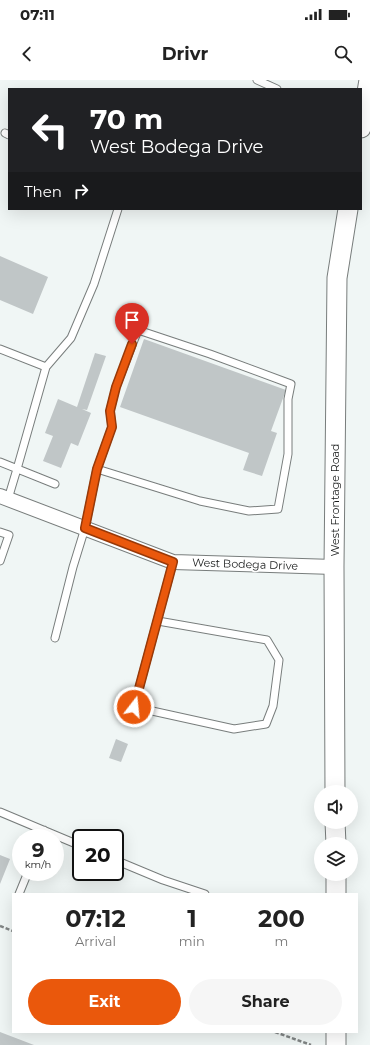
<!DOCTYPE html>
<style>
body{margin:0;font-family:Montserrat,sans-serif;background:#f6f6f6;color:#222;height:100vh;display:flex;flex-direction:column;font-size:15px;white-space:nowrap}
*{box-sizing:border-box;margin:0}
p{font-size:13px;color:#767676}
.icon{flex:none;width:22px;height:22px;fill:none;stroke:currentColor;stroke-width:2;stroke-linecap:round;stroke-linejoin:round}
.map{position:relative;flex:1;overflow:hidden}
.side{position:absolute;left:12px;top:813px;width:346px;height:140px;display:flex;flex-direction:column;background:#fff;border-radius:0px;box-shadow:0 4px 16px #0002}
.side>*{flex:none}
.banner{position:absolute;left:8px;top:8px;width:354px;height:122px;border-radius:0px;box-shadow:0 4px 16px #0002;background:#202124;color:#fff;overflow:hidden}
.buttons{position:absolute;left:314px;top:705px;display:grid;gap:8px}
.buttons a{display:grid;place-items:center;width:44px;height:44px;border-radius:50%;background:#fff;box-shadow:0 4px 16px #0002;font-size:20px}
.speed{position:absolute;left:12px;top:749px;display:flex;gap:8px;font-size:20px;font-weight:700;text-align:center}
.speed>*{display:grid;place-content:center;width:52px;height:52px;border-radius:50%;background:#fff;box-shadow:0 4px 16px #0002;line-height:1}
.speed small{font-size:10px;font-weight:400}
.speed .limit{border:2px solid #111;border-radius:6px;background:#fff;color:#111}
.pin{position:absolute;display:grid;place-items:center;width:34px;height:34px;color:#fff;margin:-41px -17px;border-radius:50% 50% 50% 0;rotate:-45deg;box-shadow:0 0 4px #0007}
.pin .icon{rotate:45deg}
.me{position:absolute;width:44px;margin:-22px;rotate:16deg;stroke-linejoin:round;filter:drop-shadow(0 0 3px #0008)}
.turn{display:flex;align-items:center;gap:14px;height:84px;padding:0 16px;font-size:18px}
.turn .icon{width:52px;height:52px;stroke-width:2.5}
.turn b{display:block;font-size:28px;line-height:34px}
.then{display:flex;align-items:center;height:38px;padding:0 16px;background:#0003;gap:8px;font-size:15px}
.eta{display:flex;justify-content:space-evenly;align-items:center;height:68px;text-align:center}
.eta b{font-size:24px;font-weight:700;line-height:28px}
.primary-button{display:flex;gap:8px;margin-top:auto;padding:8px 16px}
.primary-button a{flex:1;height:46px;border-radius:24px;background:#ea580c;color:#fff;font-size:16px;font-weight:700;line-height:46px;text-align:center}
.primary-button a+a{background:#f6f6f6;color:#222}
.status{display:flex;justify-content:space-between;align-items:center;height:28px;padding:0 20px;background:#fff;direction:ltr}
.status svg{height:11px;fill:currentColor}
header{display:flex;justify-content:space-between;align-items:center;height:52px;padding:0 16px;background:#fff;font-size:18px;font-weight:700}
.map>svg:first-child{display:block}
</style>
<div class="status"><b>07:11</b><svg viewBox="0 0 49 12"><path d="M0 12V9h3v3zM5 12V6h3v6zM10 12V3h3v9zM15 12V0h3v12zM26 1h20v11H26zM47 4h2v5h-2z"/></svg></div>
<header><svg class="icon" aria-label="back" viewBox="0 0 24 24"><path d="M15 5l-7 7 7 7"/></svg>Drivr<svg class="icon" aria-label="search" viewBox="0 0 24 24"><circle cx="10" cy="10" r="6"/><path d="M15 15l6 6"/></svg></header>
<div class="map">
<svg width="370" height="965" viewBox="0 0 370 965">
<rect width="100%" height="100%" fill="#f0f6f5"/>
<!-- building -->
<path fill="#c0c6c7" d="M0,176L48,197L33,234L0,220Z
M144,259L286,310L271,351L277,353L262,396L243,390L249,373L120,327Z
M95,273L106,276L87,330L82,329L91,333L78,366L71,363L61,388L43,381L53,356L45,353L58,319L77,327Z
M116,659L128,664L121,682L109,678Z
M0,775L10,779L0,804Z
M0,952L34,965H0Z"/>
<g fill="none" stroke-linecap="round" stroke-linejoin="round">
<!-- lane casing -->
<g stroke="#787d7c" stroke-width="9">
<path id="lane" d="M257,0L277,9
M5,53L9,55
M0,269L46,287L71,258L94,204L118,129
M0,382L55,404
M8,419L17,389L46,287
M0,452L9,455L0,481
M158,541L267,560L279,580L273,626L266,644L234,649L134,627L173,482
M55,558L73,487L85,448L97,389L200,421L249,431L278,429L288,374V319L291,304L210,274L138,250L116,307L110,331L112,347L97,389
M0,732L81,766
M41,758L44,750
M115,780L163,800L205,814
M19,814L28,792"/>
</g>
<!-- street casing -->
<g stroke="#787d7c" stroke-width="16">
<path id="street" d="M0,416L173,482L334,487"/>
</g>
<!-- secondary casing -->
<g stroke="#787d7c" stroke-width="21">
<path id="secondary" d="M361,48L369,0
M335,712L334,487L337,198L348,129
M335,742L336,764
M336,794V814
M336,952V965"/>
</g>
<!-- path -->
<path stroke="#818585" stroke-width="2.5" stroke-dasharray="4 2" stroke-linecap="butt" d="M0,846L13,851
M275,952L311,965"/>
<!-- lane -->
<use href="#lane" stroke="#fff" stroke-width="7"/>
<!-- street -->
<use href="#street" stroke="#fff" stroke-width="14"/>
<!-- secondary -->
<use href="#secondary" stroke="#fff" stroke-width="19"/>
</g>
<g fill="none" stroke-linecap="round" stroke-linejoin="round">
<!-- route casing -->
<g stroke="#983908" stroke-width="10">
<path id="route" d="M132,264L116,307L110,331L112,347L97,389L85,448L173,482L134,627"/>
</g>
<!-- route -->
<use href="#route" stroke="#ea580c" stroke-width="7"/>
</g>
<g text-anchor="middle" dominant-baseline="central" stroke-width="3.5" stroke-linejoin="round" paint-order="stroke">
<!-- street labels -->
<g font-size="11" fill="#171919" stroke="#fff">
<text transform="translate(335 420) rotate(-90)">West Frontage Road</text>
<text transform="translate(245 484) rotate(2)">West Bodega Drive</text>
</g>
</g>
</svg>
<div class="buttons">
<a><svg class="icon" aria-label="sound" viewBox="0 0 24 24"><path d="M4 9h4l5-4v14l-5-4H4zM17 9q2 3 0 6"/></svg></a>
<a><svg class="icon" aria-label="layers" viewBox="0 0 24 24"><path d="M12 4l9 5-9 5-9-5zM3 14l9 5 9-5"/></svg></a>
</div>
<div class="speed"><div>9<small>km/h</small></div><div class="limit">20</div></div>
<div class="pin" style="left:132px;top:264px;background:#d93025"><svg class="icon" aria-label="arrive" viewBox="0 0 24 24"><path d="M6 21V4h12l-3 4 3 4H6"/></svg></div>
<svg class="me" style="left:134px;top:627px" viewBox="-20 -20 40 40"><circle r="17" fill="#ea580c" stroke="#fff" stroke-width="3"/><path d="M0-11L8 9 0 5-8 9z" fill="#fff"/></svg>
<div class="banner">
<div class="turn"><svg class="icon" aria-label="left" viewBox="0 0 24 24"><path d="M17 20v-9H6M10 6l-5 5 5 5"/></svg><div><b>70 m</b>West Bodega Drive</div></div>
<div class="then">Then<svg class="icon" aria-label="right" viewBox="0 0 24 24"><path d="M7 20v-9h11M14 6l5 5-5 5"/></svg></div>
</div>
<section class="side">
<div class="eta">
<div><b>07:12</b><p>Arrival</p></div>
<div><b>1</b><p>min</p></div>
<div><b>200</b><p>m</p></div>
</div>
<div class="primary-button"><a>Exit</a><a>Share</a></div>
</section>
</div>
